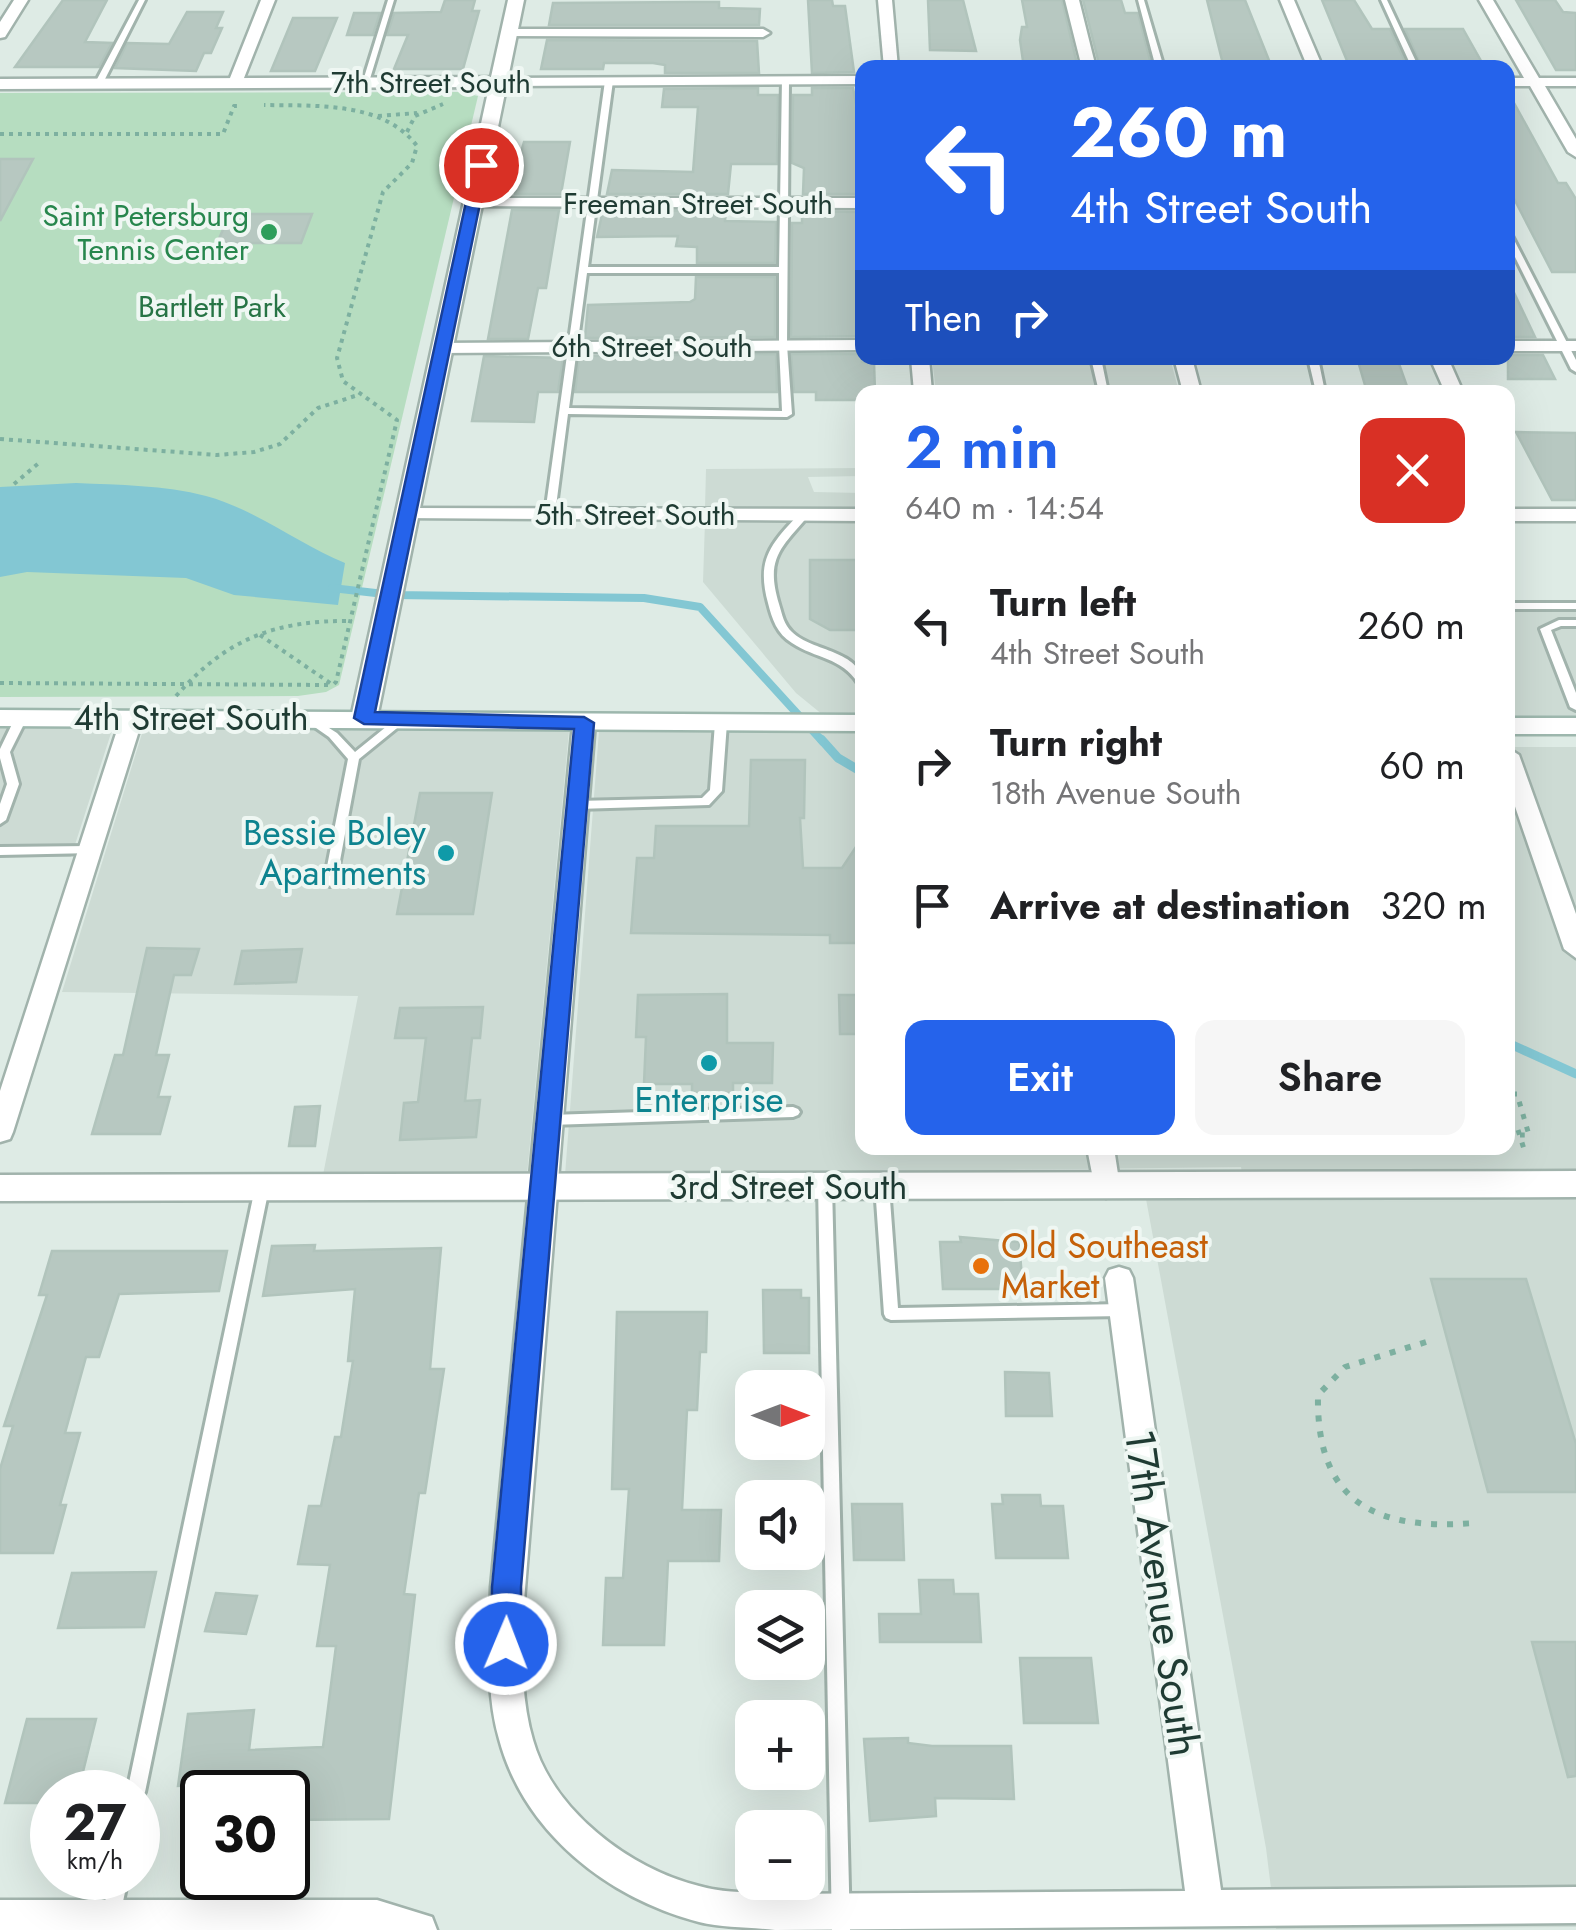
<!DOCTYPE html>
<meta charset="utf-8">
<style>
body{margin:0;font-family:Jost,sans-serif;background:#f6f6f6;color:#202124;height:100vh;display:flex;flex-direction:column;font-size:38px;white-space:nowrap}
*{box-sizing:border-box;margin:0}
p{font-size:32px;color:#757577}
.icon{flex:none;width:55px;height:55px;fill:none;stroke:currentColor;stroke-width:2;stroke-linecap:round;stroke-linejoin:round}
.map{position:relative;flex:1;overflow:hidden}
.drawer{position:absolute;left:855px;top:385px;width:660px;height:770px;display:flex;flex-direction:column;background:#fff;border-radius:20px;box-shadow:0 10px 40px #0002}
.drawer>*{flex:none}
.guide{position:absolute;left:855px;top:60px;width:660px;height:305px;border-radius:20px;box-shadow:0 10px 40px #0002;background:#2563eb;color:#fff;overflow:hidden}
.needle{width:65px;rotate:90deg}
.tools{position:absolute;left:735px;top:1370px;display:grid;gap:20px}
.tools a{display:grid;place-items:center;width:90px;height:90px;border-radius:20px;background:#fff;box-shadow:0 10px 40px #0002;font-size:50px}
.speed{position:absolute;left:30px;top:1770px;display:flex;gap:20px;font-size:50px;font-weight:700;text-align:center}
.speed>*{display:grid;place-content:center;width:130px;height:130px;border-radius:50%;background:#fff;box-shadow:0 10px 40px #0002;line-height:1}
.speed small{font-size:25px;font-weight:400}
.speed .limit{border:5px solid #111;border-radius:15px;background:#fff;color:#111}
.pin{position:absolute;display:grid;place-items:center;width:85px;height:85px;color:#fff;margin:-42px;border:5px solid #fff;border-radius:50%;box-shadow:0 2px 10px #0007}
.me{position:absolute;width:110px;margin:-55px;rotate:1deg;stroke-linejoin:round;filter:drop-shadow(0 0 8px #0008)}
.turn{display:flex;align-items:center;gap:35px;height:210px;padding:0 50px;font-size:45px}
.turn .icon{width:130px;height:130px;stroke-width:2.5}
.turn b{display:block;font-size:70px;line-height:85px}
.then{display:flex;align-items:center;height:95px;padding:0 50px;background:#0003;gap:20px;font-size:38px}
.round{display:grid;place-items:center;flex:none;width:105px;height:105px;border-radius:20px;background:#f6f6f6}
.summary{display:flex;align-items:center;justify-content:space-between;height:170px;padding:0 50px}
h1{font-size:60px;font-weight:600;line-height:75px;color:#2563eb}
.button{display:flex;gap:20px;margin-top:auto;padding:20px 50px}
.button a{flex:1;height:115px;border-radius:20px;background:#2563eb;color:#fff;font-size:40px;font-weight:600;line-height:115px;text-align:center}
.button a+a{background:#f6f6f6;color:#202124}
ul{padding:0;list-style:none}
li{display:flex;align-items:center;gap:30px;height:140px;padding:0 50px}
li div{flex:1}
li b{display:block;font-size:38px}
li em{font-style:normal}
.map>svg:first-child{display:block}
</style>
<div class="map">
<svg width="1576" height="1930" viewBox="0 0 1576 1930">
<rect width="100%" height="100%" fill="#deebe5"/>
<!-- built -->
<path fill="#cddbd4" d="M932,358H1170L1179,392H936Z
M862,468V476L808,477L814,492L862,493V508H705L706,469Z
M705,521H862V1148H1508V747H1576V1927L1276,1929L1266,1848L1146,1199L1247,1200L1241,1167L565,1175L599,731L845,733L796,693L703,582Z
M1508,600L1576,601V718L1508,717Z
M0,726L113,727L71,857H0Z
M362,726L569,731L527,1175H323L358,996L62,992L144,727Z"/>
<!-- green -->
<path fill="#b6ddc0" d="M458,92L478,96L339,685L326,692L298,696L0,697V93Z"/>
<!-- water -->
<path fill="#83c7d3" d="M76,483C119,485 164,485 206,496C255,509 299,544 345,563L338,605L234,595L186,578L27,572L0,577V487Z"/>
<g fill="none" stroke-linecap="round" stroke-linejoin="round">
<!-- stream-far1 -->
<path stroke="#83c7d3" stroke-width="8" d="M332,588L393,595L644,598L700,607L823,742"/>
<!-- stream -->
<path stroke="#83c7d3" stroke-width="9" d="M821,739L838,758L862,772
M1508,1043L1576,1074"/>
</g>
<!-- building -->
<path fill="#b7c8c1" stroke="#b1c4bc" stroke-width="2.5" d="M63,0H107L85,42L112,43L99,67H15Z
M445,0H475L472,11H479L463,69H394L408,35H387L394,13L441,12Z
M808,0H832L833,6H845L854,72L812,73Z
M928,0H963L976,51L930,50Z
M1022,0H1062L1078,68H1024L1020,40L1022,27H1027Z
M1083,0H1121L1125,13H1138L1152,68H1100Z
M1207,0H1245L1272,68H1224Z
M1322,0H1354L1372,29H1390L1408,68H1350Z
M1516,0H1555L1563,12L1576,13V70H1556Z
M692,2H719V8L760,9L759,25H549L553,3Z
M187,12H223L216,28H222L211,53H204L196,71L115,68L127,43L169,44Z
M354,13H380L373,35H347Z
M293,18H337L315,71H271Z
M1405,29H1463L1485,68H1422Z
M547,40L757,41L759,73H665V65L653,63H604L603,69H541Z
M758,88V95H778L777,164H731L728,194H607L612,170L693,172L698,107H662L664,89Z
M812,88H853L857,109V194H803L804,168L792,163L793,95H812Z
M1508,92L1558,183H1566L1576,199V272H1552L1508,187Z
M524,142H570L561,194H515L516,191H510Z
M0,159H33L0,221Z
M512,210H559L546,288H538L528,339H488Z
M603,210L726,211L725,221L776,222L775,263H697V247L676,246L678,236L597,237Z
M802,211L858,212L862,336L791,337L792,223H802Z
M230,214H312L301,243H217Z
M696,277H775V337L585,338L588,305L690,302L695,299Z
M1508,280L1535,337H1508Z
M776,354L777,392H575L579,358L583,356Z
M791,354H862V362H874L875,392H862V400H816V392H794Z
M1508,355H1543L1555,379H1508Z
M484,356L563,358L558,392H538L534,422L472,421Z
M1358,361H1398L1409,392H1367Z
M1516,432L1576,433V500H1552Z
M810,560H862V630H830L810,619Z
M751,760H805L804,818H800L803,868H842L862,838V943H830V935L631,933L637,858H654L656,826H749Z
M420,793H492L473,914H397Z
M147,948L199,949L191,975H174L156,1055H169L158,1097H170L160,1134H92L115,1055H123Z
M302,949L296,982L235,984L242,951Z
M727,994V1043H773L772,1083H733V1093H692V1084H644L646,1037H636L638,995Z
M839,995H862V1034H840Z
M483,1007L480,1038H472L465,1101L480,1100L476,1137L400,1140L404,1103L418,1102L426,1038H395L400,1008Z
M320,1106L315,1146H289L295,1107Z
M960,1237L1019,1242L1023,1289H943L940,1242H961Z
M315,1245L314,1251L441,1248L430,1369H444L425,1493H419L404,1594L415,1595L389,1819L288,1820V1792H278L279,1780L178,1786L188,1714L254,1710L249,1750L323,1747L336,1646H317L330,1565L298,1564L309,1506H321L335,1437H341L353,1361H348L355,1289L263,1296L272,1246Z
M52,1251H227L219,1291L119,1294L99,1357H86L65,1433H80L60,1505H66L53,1553H0V1469L13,1426H4L47,1295H39Z
M1431,1279H1526L1576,1444V1492H1488Z
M763,1290H801V1298H809V1353H764Z
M617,1312H707L706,1352H700L697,1410H687L682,1510H721L719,1561H668L664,1645H603L606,1578H623L629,1489H612Z
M1005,1372L1049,1373L1052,1416H1006Z
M1002,1495H1040L1041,1506H1063L1068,1558H996L992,1504H1003Z
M852,1504H902L904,1560H854Z
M156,1572L144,1627L58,1628L72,1573Z
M919,1580H953L954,1594H978L981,1642H880L879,1614H921Z
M216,1593L257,1596L246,1634L205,1631Z
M1532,1642H1576V1776L1568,1777Z
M1020,1658H1091L1098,1723H1024Z
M27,1719H96L78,1792H52V1803H5Z
M908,1738V1743L932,1746H1011L1014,1799L935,1798L936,1816L870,1821L864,1739Z"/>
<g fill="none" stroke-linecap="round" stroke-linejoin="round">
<!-- service casing -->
<g stroke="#a1b3ac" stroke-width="6">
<path id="service" d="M139,0H145L103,83L96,85L95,83Z
M388,0H394L369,82L362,84Z
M1138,0H1144L1164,68H1156Z
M1381,0H1387L1419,68H1412Z
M782,78L789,80L787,345L792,414L787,417L568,414L555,514L554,516H546L545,514L605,81L609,79L613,81L588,267H779ZM587,273H779V345L782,411L569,408Z
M1508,234L1512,236L1576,360V372L1571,369L1508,243Z
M1091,358H1101L1108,392H1099Z
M1308,358H1318L1325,392H1316Z
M804,512L809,515C781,548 765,558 779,604C782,614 784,625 792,632C812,652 862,650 862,684L858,683C841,657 816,659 792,643C777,634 772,619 768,603C756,559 771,544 800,513Z
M1508,603H1576V609H1508Z
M1559,620H1576V626H1561L1551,630L1576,693V710L1570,707L1540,629Z
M21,715L27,718L10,752L19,784L6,820L0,824V804L7,784L0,758V749L15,718Z
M310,716L337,733L355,752L397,718H405L407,720L359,759L336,882L330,886L324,882L348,759L329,737L306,721L304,719L306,717Z
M721,720L727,723L722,791L709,805L577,809L571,805L577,801L702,798L710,790L715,723Z
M90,846L96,850L94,853L0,855V847Z
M793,1107L798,1109L800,1112L798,1115L793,1117L550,1125L545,1124L543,1120L545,1116L550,1115Z
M825,1180L830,1181L832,1185L850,1930H832L818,1185L820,1181Z
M882,1181L887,1182L889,1186L898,1308L1123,1304L1128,1306L1130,1310L1128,1314L1123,1316L891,1320L886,1318L884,1314L875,1186L877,1182Z
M262,1183L267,1184L269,1188L145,1792L142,1798L138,1800V1792H127L255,1188L257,1184Z
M110,1878H128L117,1930H99Z"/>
</g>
<!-- minor casing -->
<g stroke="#a1b3ac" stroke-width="5">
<path id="minor" d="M14,0H28L5,37L0,38V22Z
M261,0H275L242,83L230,86L228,83Z
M878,0H892L898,68H884Z
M1065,0H1079L1096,68H1082Z
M1280,0H1294L1323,68H1308Z
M1479,0H1493L1539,78H1576V86H1545L1576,139V157L1568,152L1530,86H1508V78H1524Z
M509,29H763L770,33L763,37L504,36L502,33Z
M862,76V84L498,86L491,82L498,78Z
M473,198H862V208L467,206L465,203Z
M862,340V350L442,353L433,348L442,343Z
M1508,341H1576V351H1508Z
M911,358H929L932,392H914Z
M1174,358H1192L1201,392H1183Z
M1430,358H1448L1463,392H1445Z
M407,508L862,509V521L400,518L397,514Z
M1508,509H1576V521H1508Z
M132,711L143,718L13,1132L10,1139L0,1142V1091L121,718Z
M584,716L595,723L522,1626C522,1663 522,1703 533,1740C553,1811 630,1869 699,1886C723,1893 750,1892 775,1894L1185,1891L1105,1278L1109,1270L1119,1267L1129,1270L1133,1278L1221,1890L1576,1887V1923L775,1930C750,1927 723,1928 699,1922C608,1898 524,1833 499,1739C485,1691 490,1637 491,1587L573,723Z
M1508,748L1519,755L1576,914V958L1564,949L1508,786Z
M1087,1148H1114L1120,1187L1116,1194L1106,1198L1096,1194Z
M0,1900H377L432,1917L437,1930H0Z"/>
</g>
<!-- tertiary casing -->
<g stroke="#a1b3ac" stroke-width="5">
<path id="tertiary" d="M508,0H524L377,718L364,726L351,718L489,87L0,89V79L491,77Z
M1576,1171V1197L0,1201V1175Z"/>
</g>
<!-- secondary casing -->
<g stroke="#9db7ad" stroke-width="5">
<path id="secondary" d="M0,710L862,715V731L0,726Z
M1508,718H1576V734H1508Z"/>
</g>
<!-- path-far2 -->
<path stroke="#7db0a0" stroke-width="4" stroke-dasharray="4 5" stroke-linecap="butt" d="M378,116L417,113
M407,132L415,116L443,104
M0,134H223L234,106H238
M0,439L217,455L254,452L280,444L318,408L361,394
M14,484L40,462
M260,635L333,685L336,682L397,420L343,381L337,358L383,192L412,163L417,146C383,101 315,106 264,105
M0,683L330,685
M176,696C227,638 276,620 352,621"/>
<!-- path-far1 -->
<path stroke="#7db0a0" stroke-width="5" stroke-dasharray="5 8" stroke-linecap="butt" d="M1512,1094H1517L1529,1135H1520
M1518,1130L1524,1149"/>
<!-- path -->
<path stroke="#7db0a0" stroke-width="6" stroke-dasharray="6 10" stroke-linecap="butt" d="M1426,1342L1345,1367L1318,1395C1316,1503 1376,1531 1474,1523"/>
<!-- service -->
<use href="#service" fill="#fff" fill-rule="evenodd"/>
<!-- minor -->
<use href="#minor" fill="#fff" fill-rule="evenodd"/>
<!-- tertiary -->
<use href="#tertiary" fill="#fff" fill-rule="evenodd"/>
<!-- secondary -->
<use href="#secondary" fill="#fff" fill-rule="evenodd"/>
</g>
<!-- route -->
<path fill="#2563eb" stroke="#184099" stroke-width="2.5" d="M481,161L488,165L375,712L584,717L594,723L521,1587V1644L517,1653L506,1657L496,1653L491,1644L492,1587L574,729L364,724L354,718L474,165Z"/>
<!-- markers -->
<circle fill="#2e9e5b" stroke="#eff7f3" stroke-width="4" cx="269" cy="232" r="10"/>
<g fill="#0f9aa8" stroke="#eff7f3" stroke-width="4">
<circle cx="446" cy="853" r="10"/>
<circle cx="709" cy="1063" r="10"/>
</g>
<circle fill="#e8710a" stroke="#eff7f3" stroke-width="4" cx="981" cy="1266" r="10"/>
<g text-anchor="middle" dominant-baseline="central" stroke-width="8" stroke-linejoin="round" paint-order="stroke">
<!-- far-street labels -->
<g font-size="30" fill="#1f3b33" stroke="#eff7f3">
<text x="431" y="82">7th Street South</text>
<text x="698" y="203">Freeman Street South</text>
<text x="652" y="346">6th Street South</text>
<text x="635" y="514">5th Street South</text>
</g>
<!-- far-leisure labels -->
<g font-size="30" fill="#27864d" stroke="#eff7f3" text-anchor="end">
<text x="249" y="215">Saint Petersburg<tspan x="249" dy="34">Tennis Center</tspan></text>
</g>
<!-- far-park labels -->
<g font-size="30" fill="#277445" stroke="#eff7f3">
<text x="212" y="306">Bartlett Park</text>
</g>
<!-- street labels -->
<g font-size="35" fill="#1f3b33" stroke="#eff7f3">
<text x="191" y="718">4th Street South</text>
<text x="788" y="1187">3rd Street South</text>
</g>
<!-- culture labels -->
<g font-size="35" fill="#0d838f" stroke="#eff7f3" text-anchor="end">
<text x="426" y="833">Bessie Boley<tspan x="426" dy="40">Apartments</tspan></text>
<text x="709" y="1100" text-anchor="middle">Enterprise</text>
</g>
<!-- food labels -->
<g font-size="35" fill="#c56008" stroke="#eff7f3" text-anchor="start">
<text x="1001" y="1246">Old Southeast<tspan x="1001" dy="40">Market</tspan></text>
</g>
<!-- near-street labels -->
<g font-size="42" fill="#1f3b33" stroke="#eff7f3">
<text transform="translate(1162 1593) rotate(82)">17th Avenue South</text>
</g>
</g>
</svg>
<div class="tools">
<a><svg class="needle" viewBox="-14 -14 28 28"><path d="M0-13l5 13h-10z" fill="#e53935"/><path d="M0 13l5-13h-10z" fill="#757577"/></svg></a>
<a><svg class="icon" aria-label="sound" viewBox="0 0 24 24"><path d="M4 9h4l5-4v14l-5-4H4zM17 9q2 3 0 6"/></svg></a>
<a><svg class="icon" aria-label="layers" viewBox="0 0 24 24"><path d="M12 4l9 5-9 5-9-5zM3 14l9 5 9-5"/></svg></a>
<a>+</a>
<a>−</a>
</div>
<div class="speed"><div>27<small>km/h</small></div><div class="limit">30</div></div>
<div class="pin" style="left:481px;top:165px;background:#d93025"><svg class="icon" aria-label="arrive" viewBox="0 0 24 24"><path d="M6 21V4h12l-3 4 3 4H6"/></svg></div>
<svg class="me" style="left:506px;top:1644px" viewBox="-20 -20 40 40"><circle r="17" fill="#2563eb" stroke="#fff" stroke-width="3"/><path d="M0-11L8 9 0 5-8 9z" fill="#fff"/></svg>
<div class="guide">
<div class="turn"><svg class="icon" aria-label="left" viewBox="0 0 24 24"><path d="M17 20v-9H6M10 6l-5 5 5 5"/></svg><div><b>260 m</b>4th Street South</div></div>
<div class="then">Then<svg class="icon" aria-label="right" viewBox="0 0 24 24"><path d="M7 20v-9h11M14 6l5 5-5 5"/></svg></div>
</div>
<section class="drawer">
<div class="summary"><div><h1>2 min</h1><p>640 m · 14:54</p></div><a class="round" style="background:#d93025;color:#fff"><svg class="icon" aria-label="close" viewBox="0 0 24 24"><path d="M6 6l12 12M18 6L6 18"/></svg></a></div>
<ul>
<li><svg class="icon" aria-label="left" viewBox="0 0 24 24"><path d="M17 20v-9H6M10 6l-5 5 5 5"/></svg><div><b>Turn left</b><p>4th Street South</p></div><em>260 m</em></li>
<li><svg class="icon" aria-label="right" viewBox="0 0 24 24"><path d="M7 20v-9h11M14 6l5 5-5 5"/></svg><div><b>Turn right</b><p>18th Avenue South</p></div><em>60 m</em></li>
<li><svg class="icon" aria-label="arrive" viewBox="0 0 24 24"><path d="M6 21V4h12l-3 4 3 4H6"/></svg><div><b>Arrive at destination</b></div><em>320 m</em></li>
</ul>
<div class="button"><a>Exit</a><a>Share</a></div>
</section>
</div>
